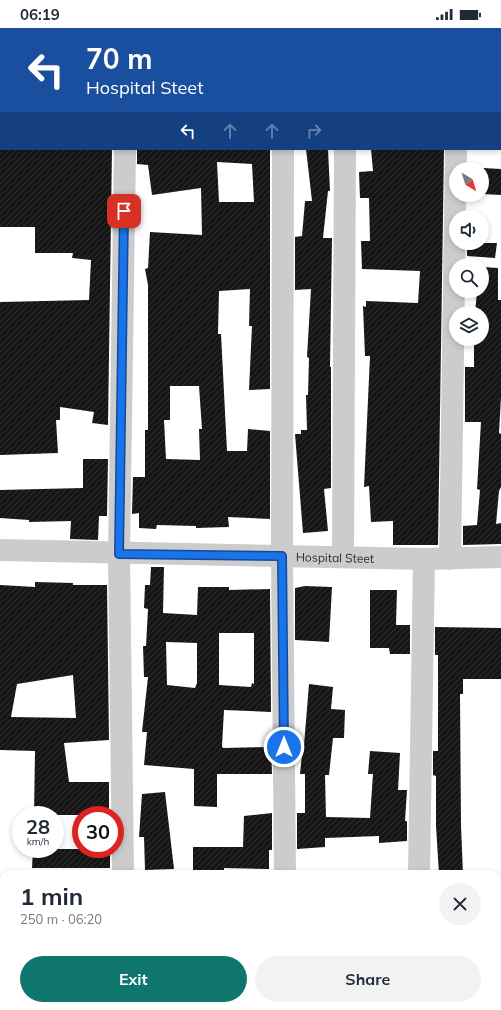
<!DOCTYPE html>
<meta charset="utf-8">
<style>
body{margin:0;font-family:Mulish,sans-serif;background:#f2f2f3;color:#1f2937;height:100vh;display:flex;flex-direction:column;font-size:15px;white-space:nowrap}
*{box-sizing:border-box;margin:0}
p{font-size:13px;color:#747a83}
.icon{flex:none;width:22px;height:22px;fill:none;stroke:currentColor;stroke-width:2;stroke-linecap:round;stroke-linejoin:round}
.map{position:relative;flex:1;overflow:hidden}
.sheet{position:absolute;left:0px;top:842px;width:501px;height:140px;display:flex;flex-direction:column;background:#fff;border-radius:12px 12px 0 0;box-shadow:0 2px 6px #0003}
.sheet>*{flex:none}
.top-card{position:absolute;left:0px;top:0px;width:501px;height:122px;box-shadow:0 2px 6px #0003;background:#1a4fa0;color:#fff;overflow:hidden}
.needle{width:26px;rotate:142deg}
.controls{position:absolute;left:449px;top:134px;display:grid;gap:8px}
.controls a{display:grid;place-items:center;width:40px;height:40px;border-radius:50%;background:#fff;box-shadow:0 2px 6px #0003;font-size:20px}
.speed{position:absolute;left:12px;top:778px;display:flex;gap:8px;font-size:20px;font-weight:700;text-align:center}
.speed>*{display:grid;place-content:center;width:52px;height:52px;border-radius:50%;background:#fff;box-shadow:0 2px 6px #0003;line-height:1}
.speed small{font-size:10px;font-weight:400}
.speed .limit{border:6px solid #d22;background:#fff;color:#111}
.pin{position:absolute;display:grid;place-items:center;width:34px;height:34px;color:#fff;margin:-17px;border-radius:8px;box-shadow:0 2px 6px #0006}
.me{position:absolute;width:44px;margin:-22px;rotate:0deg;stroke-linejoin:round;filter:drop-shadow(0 0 3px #0008)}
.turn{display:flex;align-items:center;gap:14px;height:84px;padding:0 20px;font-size:18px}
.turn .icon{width:52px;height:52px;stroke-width:2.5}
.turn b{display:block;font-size:28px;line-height:34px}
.lanes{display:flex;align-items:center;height:38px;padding:0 20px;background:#0003;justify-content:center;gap:20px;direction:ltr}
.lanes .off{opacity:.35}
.round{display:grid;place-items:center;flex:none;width:42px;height:42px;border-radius:21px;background:#f2f2f3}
.overview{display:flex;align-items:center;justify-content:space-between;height:68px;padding:0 20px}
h1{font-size:24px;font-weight:700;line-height:30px}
.primary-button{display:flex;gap:8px;margin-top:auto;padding:8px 20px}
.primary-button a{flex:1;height:46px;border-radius:24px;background:#0f766e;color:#fff;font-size:16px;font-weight:700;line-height:46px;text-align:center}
.primary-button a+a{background:#f2f2f3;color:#1f2937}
.status{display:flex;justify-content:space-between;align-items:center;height:28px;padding:0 20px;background:#fff;direction:ltr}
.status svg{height:11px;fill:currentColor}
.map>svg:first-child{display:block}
</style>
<div class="status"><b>06:19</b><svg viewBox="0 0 49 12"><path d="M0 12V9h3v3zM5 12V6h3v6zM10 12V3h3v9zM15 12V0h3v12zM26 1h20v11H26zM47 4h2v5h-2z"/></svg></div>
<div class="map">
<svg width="501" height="982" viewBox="0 0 501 982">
<defs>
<pattern id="building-hatch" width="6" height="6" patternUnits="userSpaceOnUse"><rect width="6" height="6" fill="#161616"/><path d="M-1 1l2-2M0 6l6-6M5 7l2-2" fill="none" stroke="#303030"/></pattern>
</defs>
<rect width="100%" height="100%" fill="#fff"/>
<!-- building -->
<path fill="url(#building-hatch)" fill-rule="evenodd" d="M0,121H112L108,397L92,395L94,384L60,379V392H56L58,425L0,427V274L89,272L91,232L72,230L73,225H35V199H0Z
M137,121H270V361L249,362L252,298H249L250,261L219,263L218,306H221L227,423H247L248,401L270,403V491L228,489L229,499L196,500V498L157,497L156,501L139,500V485L132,486L133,449H145V402H148V257L145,241L148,240L150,204L202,207L201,160L152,167L148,137L137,136ZM217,134L252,136L254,174H219ZM170,358H199L202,401H199L200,432L166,431L164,392H170Z
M306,121H328L330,163H328L323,210H332L330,339H331V460L324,461L328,503L303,505L295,406H301V402H307L306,367H308L309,330L307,329L311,261L295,262V209L302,208L305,173H312Z
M371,121H444L438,517H393V493L371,494L369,458L364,459L370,328H365L363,278L366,279V273L418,275L420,243L362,241L361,213H370L369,170H360L359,144L373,143Z
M483,140L501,141V167L482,166Z
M467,215H497L495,230L467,228Z
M482,239L498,240V272H501V369L499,405L501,406V459L499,463L496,496L501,495V516L463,517V498L477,497L480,462L477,461L481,394H465V339H474V311H482V285H475L477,263H482Z
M83,431H108L107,488H99L98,512L70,511L71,493L29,494V492L0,490V462L83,460Z
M151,539H164L163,585L197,587L198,559H229V562L270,561L271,684L224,682L222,718L223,720L271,719L272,746H217V779L194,778V741L144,737L147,704H142L148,649H144L143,618H146L148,581L144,580L145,557H150ZM219,605H254V656L252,655L251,659L219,657ZM166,614L197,615V655L195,660L167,657Z
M35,554L73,555V557H107L109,712L64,715L69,754H109V787H34L35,723L0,722V557L35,559ZM73,647L76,690L11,689L17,656Z
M305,558L332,559L329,614L295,612V560Z
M370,562H397L396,597H410V626H390L389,620H370Z
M435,599L501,600V651H463V666H460L461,798L463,846H439L436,798V748L433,747V723H438V627H435Z
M309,656L333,659L331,681L345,682L344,710H333L329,747H325L326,789L370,790L373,746H368L370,723L400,725L398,762H407L405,793H407V813L379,815V808L325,810V819L297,821V785H305V746H300L303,717H304Z
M165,764L174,841L145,842L144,809H139L142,766Z
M272,785V822H269V841L224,840V842H193V819H243L244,788Z
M33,821H110V840H32Z"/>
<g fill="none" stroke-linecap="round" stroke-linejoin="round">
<!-- minor -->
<g stroke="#ccc" stroke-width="22">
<path d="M127,1V0"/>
<path d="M283,1V0"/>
<path d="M346,1V0"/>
<path d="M458,1V0"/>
<path d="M283,121L282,528L285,846"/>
<path id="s1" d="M0,522L424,531L501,529"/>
<path d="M343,529L345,121"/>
<path d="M450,531L456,121"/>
<path d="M123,846L119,526L125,121"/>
<path d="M419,846L424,531"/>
<path d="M125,978V982"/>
<path d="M286,978V982"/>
<path d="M417,982V978"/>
</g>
</g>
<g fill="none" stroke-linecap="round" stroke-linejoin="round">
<!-- route casing -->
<g stroke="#114b97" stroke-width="10">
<path id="route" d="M124,183L119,526L282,528L284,719"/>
</g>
<!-- route -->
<use href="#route" stroke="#1a73e8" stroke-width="7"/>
</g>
<g text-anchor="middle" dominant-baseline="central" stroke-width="4" stroke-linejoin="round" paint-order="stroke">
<!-- street labels -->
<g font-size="12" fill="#2f2f2f" stroke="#fff">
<text stroke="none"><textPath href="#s1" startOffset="335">Hospital Steet</textPath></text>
</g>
</g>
</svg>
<div class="controls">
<a><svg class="needle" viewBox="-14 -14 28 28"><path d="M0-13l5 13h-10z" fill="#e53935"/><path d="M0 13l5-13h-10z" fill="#747a83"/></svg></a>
<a><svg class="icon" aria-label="sound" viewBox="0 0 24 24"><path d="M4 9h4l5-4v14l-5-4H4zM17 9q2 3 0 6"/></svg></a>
<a><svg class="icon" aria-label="search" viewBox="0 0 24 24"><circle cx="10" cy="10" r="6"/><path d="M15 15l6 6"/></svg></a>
<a><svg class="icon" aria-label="layers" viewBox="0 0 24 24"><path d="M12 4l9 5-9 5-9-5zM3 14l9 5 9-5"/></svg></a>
</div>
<div class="speed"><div>28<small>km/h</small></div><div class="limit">30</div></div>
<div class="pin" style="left:124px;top:183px;background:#d93025"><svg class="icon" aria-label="arrive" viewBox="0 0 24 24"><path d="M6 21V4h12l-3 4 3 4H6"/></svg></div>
<svg class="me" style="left:284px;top:719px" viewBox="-20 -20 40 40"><circle r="17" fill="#1a73e8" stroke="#fff" stroke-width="3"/><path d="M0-11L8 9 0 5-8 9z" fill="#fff"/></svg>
<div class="top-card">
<div class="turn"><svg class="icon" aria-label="left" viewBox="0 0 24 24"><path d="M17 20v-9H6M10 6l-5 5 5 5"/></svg><div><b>70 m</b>Hospital Steet</div></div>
<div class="lanes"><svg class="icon" aria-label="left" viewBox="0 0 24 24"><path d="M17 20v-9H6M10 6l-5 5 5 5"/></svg><svg class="icon off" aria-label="ahead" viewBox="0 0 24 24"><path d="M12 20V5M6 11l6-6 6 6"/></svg><svg class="icon off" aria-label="ahead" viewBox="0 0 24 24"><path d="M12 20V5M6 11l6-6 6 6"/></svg><svg class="icon off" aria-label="right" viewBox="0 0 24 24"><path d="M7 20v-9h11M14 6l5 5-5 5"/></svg></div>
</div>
<section class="sheet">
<div class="overview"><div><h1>1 min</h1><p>250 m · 06:20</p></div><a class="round"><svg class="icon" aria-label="close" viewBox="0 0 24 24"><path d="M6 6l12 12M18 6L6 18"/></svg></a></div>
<div class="primary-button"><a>Exit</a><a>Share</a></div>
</section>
</div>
